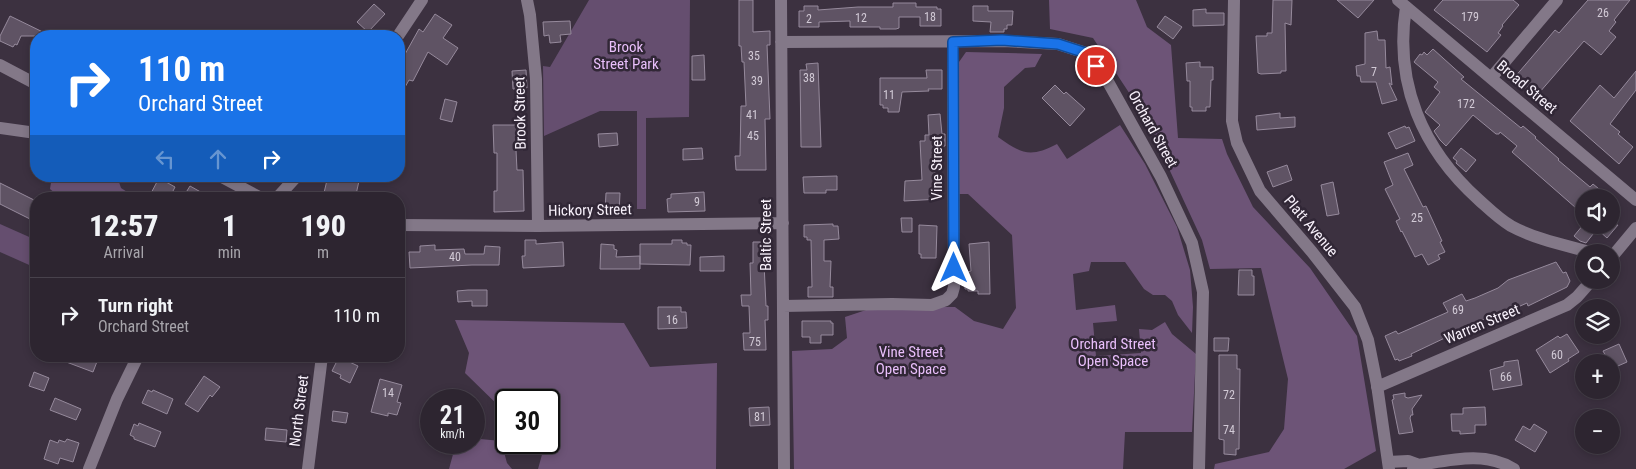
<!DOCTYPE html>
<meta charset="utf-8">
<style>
body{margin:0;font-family:"Roboto Condensed",sans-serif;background:#352d38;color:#f1f3f6;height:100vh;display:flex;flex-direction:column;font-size:19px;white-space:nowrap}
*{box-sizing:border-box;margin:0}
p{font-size:16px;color:#a7a5ab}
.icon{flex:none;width:28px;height:28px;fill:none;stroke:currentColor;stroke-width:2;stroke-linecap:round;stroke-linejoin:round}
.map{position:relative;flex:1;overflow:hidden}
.panel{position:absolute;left:30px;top:192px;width:375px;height:170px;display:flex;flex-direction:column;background:#2d2530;border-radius:20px;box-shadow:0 2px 8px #0003,0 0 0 1px #48424c}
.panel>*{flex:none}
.hud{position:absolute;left:30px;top:30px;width:375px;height:152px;border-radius:20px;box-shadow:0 2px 8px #0003,0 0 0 1px #48424c;background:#1a73e8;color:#fff;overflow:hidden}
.tools{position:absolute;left:1575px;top:189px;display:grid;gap:10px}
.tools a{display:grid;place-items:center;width:45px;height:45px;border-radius:50%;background:#2d2530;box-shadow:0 2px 8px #0003,0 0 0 1px #48424c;font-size:25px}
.speed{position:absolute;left:420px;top:389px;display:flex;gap:10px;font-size:25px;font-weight:700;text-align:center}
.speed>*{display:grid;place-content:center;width:65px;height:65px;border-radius:50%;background:#2d2530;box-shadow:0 2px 8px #0003,0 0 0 1px #48424c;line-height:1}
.speed small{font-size:12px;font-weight:400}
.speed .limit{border:2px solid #111;border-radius:8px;background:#fff;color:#111}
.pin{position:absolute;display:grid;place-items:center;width:42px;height:42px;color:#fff;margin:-21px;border:2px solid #fff;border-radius:50%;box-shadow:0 1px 5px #0007}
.me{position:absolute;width:55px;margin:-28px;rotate:0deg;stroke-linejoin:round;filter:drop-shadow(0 0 4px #0008)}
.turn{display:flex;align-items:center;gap:18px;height:105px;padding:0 25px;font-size:22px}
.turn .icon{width:65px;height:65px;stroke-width:2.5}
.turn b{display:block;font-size:35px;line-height:42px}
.lanes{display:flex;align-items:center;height:48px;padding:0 25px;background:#0003;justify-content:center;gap:25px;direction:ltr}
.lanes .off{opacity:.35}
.eta{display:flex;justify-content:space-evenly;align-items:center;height:85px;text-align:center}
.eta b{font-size:30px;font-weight:800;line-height:35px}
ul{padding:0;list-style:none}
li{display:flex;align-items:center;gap:15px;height:75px;padding:0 25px;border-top:1px solid #48424c}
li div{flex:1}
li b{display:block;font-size:19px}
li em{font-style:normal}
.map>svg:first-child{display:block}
</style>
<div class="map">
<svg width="1636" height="469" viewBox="0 0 1636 469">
<rect width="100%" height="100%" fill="#3c3140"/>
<!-- green -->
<path fill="#654e6f" d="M589,0H690L689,117L646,118V209H637V111H600L544,136L543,66L550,67Z
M0,224L36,240V268L0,252Z"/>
<!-- forest -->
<path fill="#6d5477" d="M1049,0H1136L1147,27L1171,45L1178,138L1222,139L1227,154L1253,207L1310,268L1357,336L1376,451L1344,469H1214L1215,464L1269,452L1284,429L1288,379L1261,268L1210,269L1202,240L1145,117L1093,38L1050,29Z
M966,52L1042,54L1035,67L1025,68L1004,87V108L998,137C1022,154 1030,158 1057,144L1067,159L1120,125L1145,164L1177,227L1190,270L1193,307L1192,333L1178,315L1172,301L1165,295H1153L1144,289L1125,262H1091L1089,271L1073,274L1076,310L1115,305L1117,321L1093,323L1096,356L1141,353L1139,329L1152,330L1165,322L1172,334L1196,354L1192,432H1125L1123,469H794L792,351L832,349L847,338L845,317L878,306L955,307L974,321L1003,329L1016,308L1012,235L968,194H957L959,62Z
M52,176H117L121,188L138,199H62L50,189Z
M455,320L624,323L650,367L717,363L716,469H538L543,451L540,443L549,442V400H506V413L465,373L469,353Z
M480,439L501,441L507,463L512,469H449L455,447L474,442Z"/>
<!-- building -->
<path fill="#5f5364" stroke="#968a9c" d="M739,0H753V32L770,31V45H767L770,119H765L766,170H736L735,156H740L741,106H746L744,62H742L741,46H739Z
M1273,0H1292L1291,25L1285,23L1286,71H1281V73L1261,74L1258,73L1256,36H1267V33H1272Z
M1337,0H1374L1358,18Z
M1443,0H1513L1519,5L1502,25L1503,26L1498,33L1501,35L1487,52L1434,10Z
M1588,0H1630L1614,20L1616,22L1609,31L1616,37L1601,55L1584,41L1539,93L1533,88L1530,92L1514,78L1555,30L1559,33Z
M893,3H916V7H937V9H941V26H920V17H899V28L896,29H880V27H850V21L819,22V27H799V11H804V6H818V10L858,7H893Z
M374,4L385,14L368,32L357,22Z
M973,6H988V11H1013L1012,25H1007V29H1004V32H990L991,22L973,21Z
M1206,9V13H1224V25L1193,26V10Z
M435,14L452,25L443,38L458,48L447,65L428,52L413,81L409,80L399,98V65L419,29L423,32Z
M10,16L51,36H21L17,45L15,44L13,47L0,41V36Z
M1165,16L1182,27L1173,39L1157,27Z
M570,21L571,34L560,35L561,42L550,43L549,35L544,36L543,22Z
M1377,31L1378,40H1385L1386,68L1390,67L1392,85L1389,83L1397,100L1382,104L1376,82H1361L1360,76H1357L1356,66L1365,64V33Z
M1433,49L1464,77L1461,79L1521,128L1523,126L1536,137L1535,138L1559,159L1558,160L1590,187L1593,184L1610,198H1584V215L1512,152L1517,146L1500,132L1499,134H1496L1473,115L1446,146L1440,140L1434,131L1440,125L1425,112L1440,92L1434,87L1438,82L1414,62L1420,54L1422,55L1424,52L1427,55Z
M704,55L705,80H692V56Z
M1200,62V67H1213V80H1211L1210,107H1206V111H1192V107H1190V81H1187L1186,63Z
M818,63L821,147H801L800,70H807L806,64Z
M526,70L527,88L513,89L512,71Z
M926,70H942V89H928L929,91L902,92L899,112H888V108H883V105H880V78H927Z
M1636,71V90L1610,124L1620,132L1618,134L1633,147L1619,164L1570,121L1600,85L1614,98Z
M1055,85L1064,94L1066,92L1085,109L1070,126L1042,98Z
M445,99L457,102L452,122L440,119Z
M1280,113V118L1295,117V127L1257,130L1256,116Z
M940,114L942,134H945V146L934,147L935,179H940V199L904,201L905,181L922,180L920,141H925V135H929L928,115Z
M493,125H522L523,150H516L517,170H523L524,211L494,212V191H497V153H494Z
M1405,126L1406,128L1409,127L1415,141L1396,149L1388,133Z
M617,133L618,145L599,147L598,134Z
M702,148L703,159L683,160V149Z
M1461,148L1476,160L1466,172L1456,163L1457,161L1453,158Z
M1408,153L1413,165L1404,169L1423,207L1426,206L1442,241L1440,242L1445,252L1438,255L1440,259L1428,265L1422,254L1415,257L1402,231L1401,232L1396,221L1400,219L1385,189L1393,185L1384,162Z
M1287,165L1292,180L1273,187L1267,172Z
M328,176H351L350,179L359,181L355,199H330L323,197Z
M837,176V190H826V193H804L803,177Z
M159,178L175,187L169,199H148Z
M1333,182L1339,214L1327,216L1321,185Z
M0,183L36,201V222L0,204Z
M190,186L213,199H182Z
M704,192L705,211L668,212L667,199L671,198V194Z
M606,193H620L619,213L605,212Z
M901,218H912V232H902Z
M833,224V226H838L839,239L824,240V261H831L830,287H833V297H808V287H812L811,240H807V237H804V225Z
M919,225L937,226L936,258H921V254H919Z
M1583,225H1618L1607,238L1597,229L1586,243L1580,241L1574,236Z
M525,240H536V244L563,242L564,266L523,268L522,256H525Z
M672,240H682V243H687V245H691L690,265L640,264V244H672Z
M753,242H768L769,263H764L766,306H768V320H765L766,350H744L743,333H750L749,306H742L741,295H751L750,263H753Z
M989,242L990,294H978V291H968V289H965L964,273L971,271L969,244Z
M601,244L614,245V249L617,250L616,257L640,256V269H600Z
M435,245V250L464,249L465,254H484L485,246L500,247L499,265H472L410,268L409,252H420V246Z
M724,256V271H700V257Z
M1556,262L1563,273L1566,272L1570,281L1567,287L1528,306L1527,303L1511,310L1509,307V311L1504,313L1488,320L1487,318L1411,354L1412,356L1399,361L1398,359L1395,360L1385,336L1396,331L1398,334L1448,312L1443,303L1462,294L1466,301L1475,298L1498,288L1508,280Z
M1239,270H1252V276H1254V295H1238Z
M468,290H487V306H472V301L458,302L457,291Z
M658,307H681V312H686L687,328L658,329Z
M802,321H831V323H833V335H821V343H810V337H802Z
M1567,334L1579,352L1568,359L1569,361L1550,373L1536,350L1558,336L1560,338Z
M1214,338H1229L1228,351H1214Z
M1619,344L1627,362L1611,369V362H1609L1603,351Z
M1219,355H1237V369H1240L1239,449H1236V455L1224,454V440L1219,439Z
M96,356V358L98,359L93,372L53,357Z
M339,357L358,366L350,383L340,378L341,375L332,371Z
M1518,360L1522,385L1493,390L1490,370L1504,366V362Z
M34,372L49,378L44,391L29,386Z
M204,376L220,387L212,397L210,395L198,412L185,404Z
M380,379L402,385L397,402L401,403L397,415L388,413V416L371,412Z
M148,390L152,392L153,390L173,399L167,414L142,403Z
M1405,393V397L1408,398L1422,395L1412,409L1413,415H1411L1410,418L1413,432L1399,434L1392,400L1394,399L1393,395Z
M55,398L81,409L76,420L50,410Z
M769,407L770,425L750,426L749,408Z
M1485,407L1486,425H1475V433L1460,434V431H1452L1451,414H1463V408Z
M333,411L348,413L346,423L332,421Z
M139,423L161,432L155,447L134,439V437L130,435L134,424L138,426Z
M1534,424L1547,432L1535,452L1515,440L1523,426L1530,430Z
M266,428L287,430L286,442L265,440Z
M67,439L79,443L73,462L60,458L58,464L44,459L50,440L58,443L59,440L65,442Z"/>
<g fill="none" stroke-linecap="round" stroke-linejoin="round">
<!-- minor -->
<path stroke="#837888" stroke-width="12" d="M527,0L530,15L536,79L538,226
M781,0L784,469
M1234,0L1232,121L1237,143L1260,191L1312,252L1355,307L1368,340L1377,385L1389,469
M1398,0L1636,200
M1406,7C1394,83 1422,149 1479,200C1489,209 1499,219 1511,226C1535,239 1564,245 1590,252
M398,36L422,0
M781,42L1003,41L1058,44L1086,53L1107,80L1161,177L1192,243L1203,292L1199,469
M0,65L36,84
M1491,78L1557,0
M0,128L36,133
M220,176L263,199
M276,199L297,176
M399,225L538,226L783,223
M1611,258L1636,228
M783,306L892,304L932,305L946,300L952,294L954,287L953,42
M1377,387L1567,305L1577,297L1592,280
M1388,462L1408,461L1419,465
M89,469L117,399L138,356
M308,469L322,356
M1413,469L1419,465C1451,460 1485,451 1514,469"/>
</g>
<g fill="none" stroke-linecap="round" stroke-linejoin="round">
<!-- route casing -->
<g stroke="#114b97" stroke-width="12">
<path id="route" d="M954,268L953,42L1002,40L1058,44L1086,53L1096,66"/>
</g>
<!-- route -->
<use href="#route" stroke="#1a73e8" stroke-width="9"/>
</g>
<g text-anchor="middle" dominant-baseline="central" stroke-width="5" stroke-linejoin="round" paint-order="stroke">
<!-- number labels -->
<g font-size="12" fill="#d2cad6">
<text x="1603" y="13">26</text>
<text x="930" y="17">18</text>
<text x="1470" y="17">179</text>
<text x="861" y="18">12</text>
<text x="809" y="19">2</text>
<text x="754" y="56">35</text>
<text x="1374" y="72">7</text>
<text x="809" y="78">38</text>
<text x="757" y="81">39</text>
<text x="889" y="95">11</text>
<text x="1466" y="104">172</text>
<text x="752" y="115">41</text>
<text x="753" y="136">45</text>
<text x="697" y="202">9</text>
<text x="1417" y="218">25</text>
<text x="455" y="257">40</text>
<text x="1458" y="310">69</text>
<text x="672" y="320">16</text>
<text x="755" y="342">75</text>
<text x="1557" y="355">60</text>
<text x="1506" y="377">66</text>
<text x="388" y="393">14</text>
<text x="1229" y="395">72</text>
<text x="760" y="417">81</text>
<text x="1229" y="430">74</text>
</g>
<!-- park labels -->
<g font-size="15" fill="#e9bffb" stroke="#312736">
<text x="626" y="47">Brook<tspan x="626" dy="17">Street Park</tspan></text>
<text x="1113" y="344">Orchard Street<tspan x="1113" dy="17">Open Space</tspan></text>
<text x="911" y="352">Vine Street<tspan x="911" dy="17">Open Space</tspan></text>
</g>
<!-- street labels -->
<g font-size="15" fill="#f9f2fc" stroke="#312736">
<text transform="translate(1527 87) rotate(40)">Broad Street</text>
<text transform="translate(520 113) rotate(-91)">Brook Street</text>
<text transform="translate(1153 129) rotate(61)">Orchard Street</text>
<text transform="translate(937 168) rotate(-90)">Vine Street</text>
<text transform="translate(590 210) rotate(-1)">Hickory Street</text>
<text transform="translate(1311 226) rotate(50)">Platt Avenue</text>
<text transform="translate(766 235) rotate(-90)">Baltic Street</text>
<text transform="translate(1482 324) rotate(-23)">Warren Street</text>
<text transform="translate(299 411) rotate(-83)">North Street</text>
</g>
</g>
</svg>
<div class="tools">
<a><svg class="icon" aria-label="sound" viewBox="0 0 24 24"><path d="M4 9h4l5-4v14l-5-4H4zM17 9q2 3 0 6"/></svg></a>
<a><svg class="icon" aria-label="search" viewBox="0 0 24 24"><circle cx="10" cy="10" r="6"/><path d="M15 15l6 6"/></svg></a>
<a><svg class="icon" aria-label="layers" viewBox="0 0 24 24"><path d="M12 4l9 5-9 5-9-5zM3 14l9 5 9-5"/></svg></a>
<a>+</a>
<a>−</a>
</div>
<div class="speed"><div>21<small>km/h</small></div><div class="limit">30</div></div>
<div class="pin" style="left:1096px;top:66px;background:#d93025"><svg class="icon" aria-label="arrive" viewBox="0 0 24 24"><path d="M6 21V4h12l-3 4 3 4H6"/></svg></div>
<svg class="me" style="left:954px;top:268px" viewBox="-20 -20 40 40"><path d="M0-17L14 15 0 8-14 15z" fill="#1a73e8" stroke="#fff" stroke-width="4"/></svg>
<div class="hud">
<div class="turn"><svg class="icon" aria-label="right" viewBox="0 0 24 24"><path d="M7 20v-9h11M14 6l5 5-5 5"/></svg><div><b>110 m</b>Orchard Street</div></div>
<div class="lanes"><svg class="icon off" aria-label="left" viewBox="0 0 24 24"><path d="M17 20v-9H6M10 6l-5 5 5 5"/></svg><svg class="icon off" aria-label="ahead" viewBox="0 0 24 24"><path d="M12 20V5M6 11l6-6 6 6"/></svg><svg class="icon" aria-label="right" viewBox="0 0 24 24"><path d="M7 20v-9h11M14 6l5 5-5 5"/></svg></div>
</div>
<section class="panel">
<div class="eta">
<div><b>12:57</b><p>Arrival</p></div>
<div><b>1</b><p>min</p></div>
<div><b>190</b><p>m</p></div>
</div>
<ul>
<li><svg class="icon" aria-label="right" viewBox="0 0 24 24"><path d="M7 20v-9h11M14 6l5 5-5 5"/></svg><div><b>Turn right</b><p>Orchard Street</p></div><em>110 m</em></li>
</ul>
</section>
</div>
